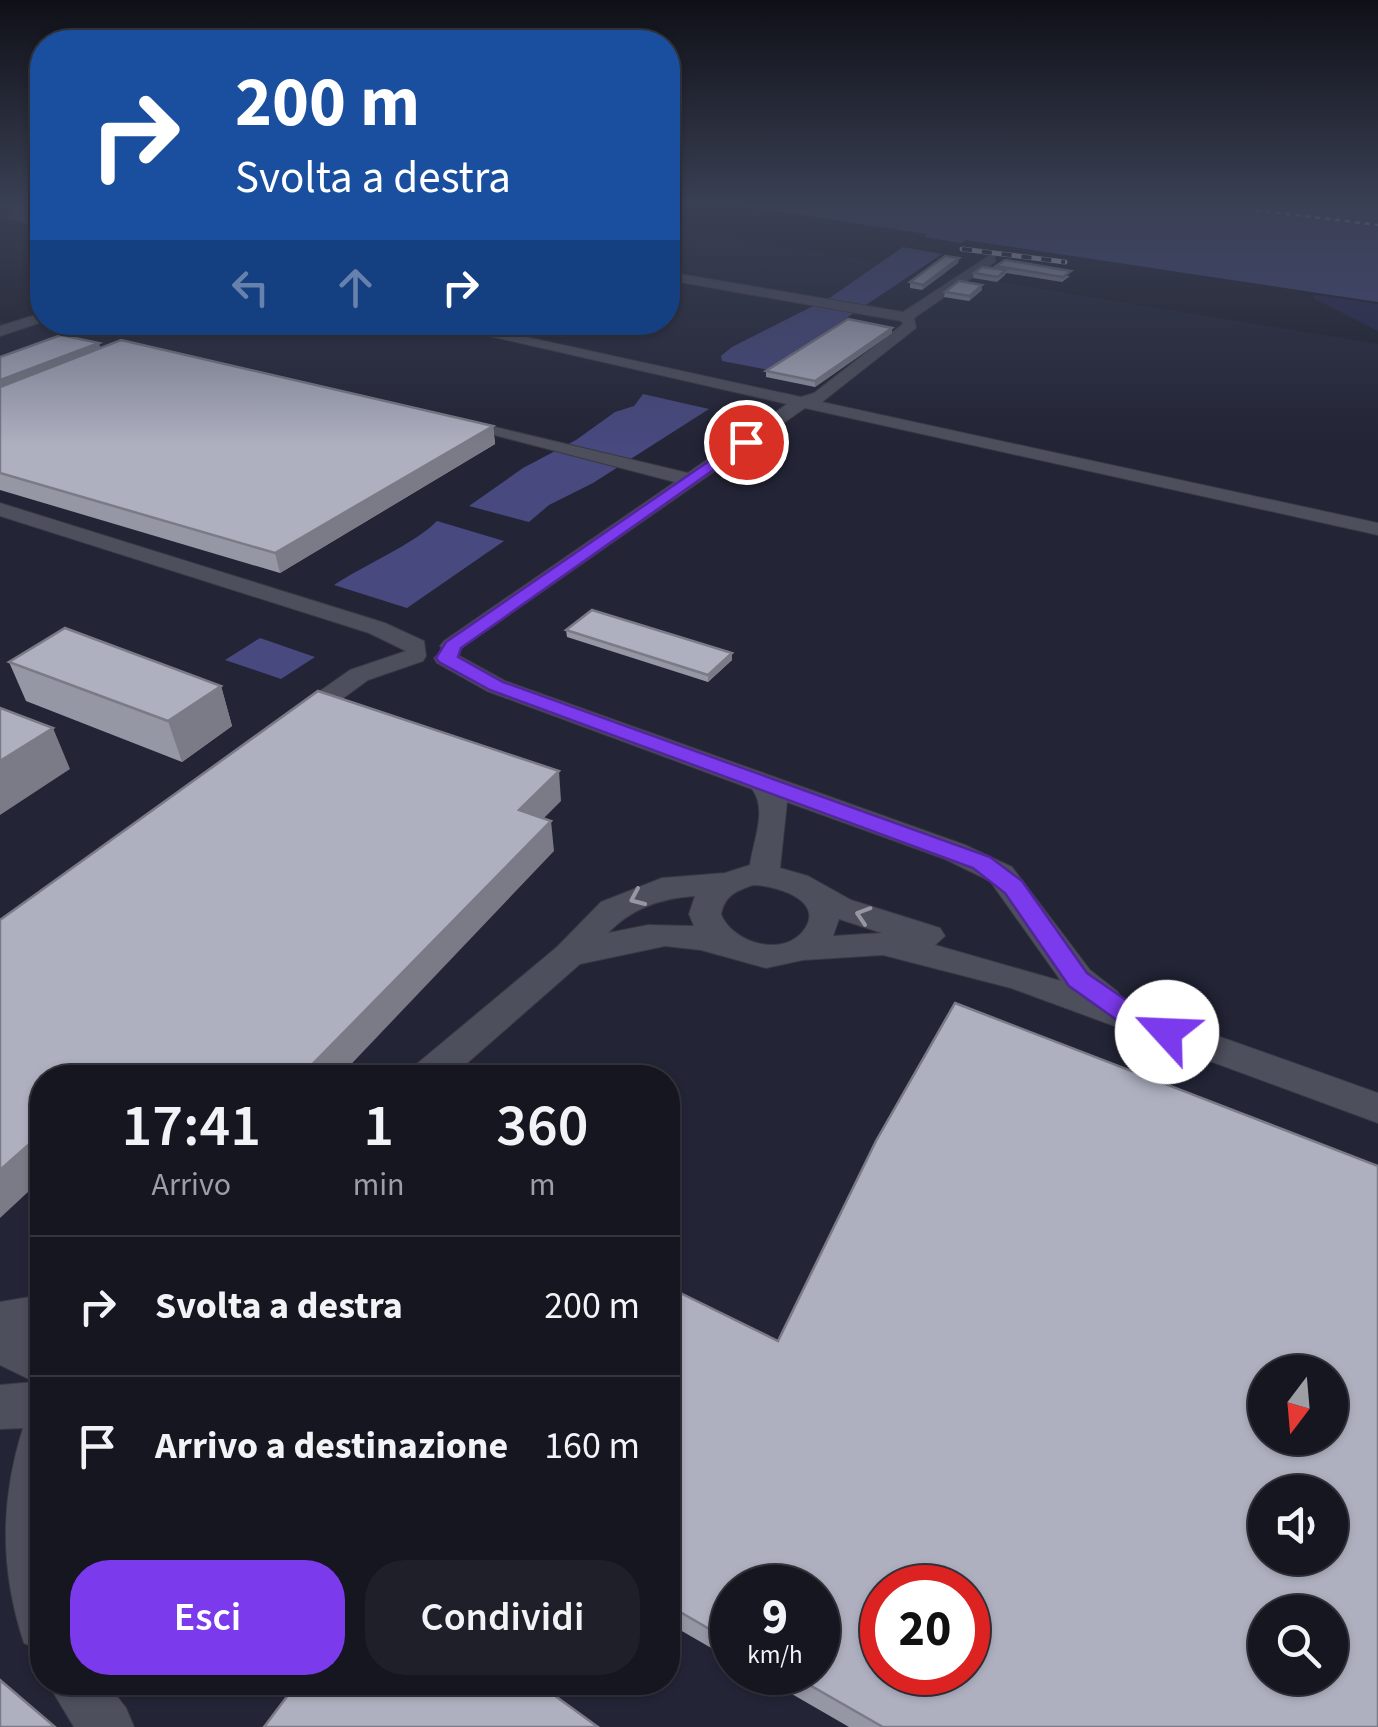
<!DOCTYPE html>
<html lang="it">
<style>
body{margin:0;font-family:"Source Sans 3",sans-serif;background:#1e1f28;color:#f1f3f6;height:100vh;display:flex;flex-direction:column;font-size:38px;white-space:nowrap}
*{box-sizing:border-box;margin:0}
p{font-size:32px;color:#9d9fa4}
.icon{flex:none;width:55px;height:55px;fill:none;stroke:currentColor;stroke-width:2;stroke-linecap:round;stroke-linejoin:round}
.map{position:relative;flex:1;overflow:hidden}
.drawer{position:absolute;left:30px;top:1065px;width:650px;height:630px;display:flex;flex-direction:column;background:#15161f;border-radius:40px;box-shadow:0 2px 8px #0004,0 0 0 2px #34353d}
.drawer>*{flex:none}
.hud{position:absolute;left:30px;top:30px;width:650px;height:305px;border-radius:40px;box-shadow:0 2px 8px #0004,0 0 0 2px #34353d;background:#1a4fa0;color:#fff;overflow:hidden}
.needle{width:65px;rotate:196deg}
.tools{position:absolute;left:1248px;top:1355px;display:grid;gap:20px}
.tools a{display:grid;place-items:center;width:100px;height:100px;border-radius:50%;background:#15161f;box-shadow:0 2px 8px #0004,0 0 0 2px #34353d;font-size:50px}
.speed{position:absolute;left:710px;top:1565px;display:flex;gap:20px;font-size:50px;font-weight:700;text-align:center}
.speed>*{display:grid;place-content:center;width:130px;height:130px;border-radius:50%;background:#15161f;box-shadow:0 2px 8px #0004,0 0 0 2px #34353d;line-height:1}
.speed small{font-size:25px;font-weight:400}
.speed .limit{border:15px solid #d22;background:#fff;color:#111}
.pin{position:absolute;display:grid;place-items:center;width:85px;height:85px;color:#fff;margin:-42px;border:5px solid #fff;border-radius:50%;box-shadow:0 2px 10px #0007}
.me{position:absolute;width:110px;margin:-55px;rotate:295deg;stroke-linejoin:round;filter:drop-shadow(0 0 8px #0008)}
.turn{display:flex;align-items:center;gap:35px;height:210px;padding:0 40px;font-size:45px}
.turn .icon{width:130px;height:130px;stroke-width:2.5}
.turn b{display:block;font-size:70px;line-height:85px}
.lanes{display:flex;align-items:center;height:95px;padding:0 40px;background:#0003;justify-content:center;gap:50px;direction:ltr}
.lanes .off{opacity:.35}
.eta{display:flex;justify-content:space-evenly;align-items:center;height:170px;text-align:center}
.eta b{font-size:60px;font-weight:600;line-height:70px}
.action{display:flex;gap:20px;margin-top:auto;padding:20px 40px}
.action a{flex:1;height:115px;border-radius:40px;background:#7c3aed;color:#fff;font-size:40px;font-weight:600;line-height:115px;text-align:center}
.action a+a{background:#1e1f28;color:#f1f3f6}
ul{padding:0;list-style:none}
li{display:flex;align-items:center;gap:30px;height:140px;padding:0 40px;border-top:2px solid #34353d}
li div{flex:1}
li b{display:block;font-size:38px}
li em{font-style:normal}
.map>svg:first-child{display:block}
</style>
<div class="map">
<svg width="1378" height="1727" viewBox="0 0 1378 1727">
<rect width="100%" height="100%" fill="#1c1d29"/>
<!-- built -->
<path fill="#232436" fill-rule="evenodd" d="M668,228L1378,344V1727H0V321L11,324L42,313V322H668ZM42,1078H668V1682H42ZM1265,1372H1330V1438H1265ZM1265,1492H1330V1558H1265ZM732,1588H818V1672H732ZM882,1588H968V1672H882ZM1265,1612H1330V1678H1265Z"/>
<!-- green -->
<path fill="#26264d" d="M1315,295L1378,304V331L1313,298Z"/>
<!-- water -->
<path fill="#47497f" d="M729,204H1378V302L966,240L961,243L924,237L927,234Z
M903,247L942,254L769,370L722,361L721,356L732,347L831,297Z
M643,394L709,409L593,483L549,505L529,522L469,506L523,468L576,440L615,412L634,406Z
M437,521L504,541L407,608L334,585C364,565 416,543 437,521Z
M260,638L315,657L281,679L225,660Z"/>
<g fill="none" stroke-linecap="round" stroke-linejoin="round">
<!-- ferry -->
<path stroke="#d8dbfe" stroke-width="2.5" stroke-dasharray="5 5" stroke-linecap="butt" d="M1206,204L1378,225"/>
<!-- minor casing -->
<g stroke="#3a3a43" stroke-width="2">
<path id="minor" d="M25,204H42V207L19,213L42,219V227L8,218L12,206Z
M990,255L995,256V262L914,318L916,328L822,402L1378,523V535L805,408L454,653L505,681L965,845L1012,867L1090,970L1118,992L1122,1002L1378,1093V1123L1011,988L883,955L803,960L766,968L701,950L665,946L580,964L450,1078H407L412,1068L557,947L601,902L662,878L725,873L750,865C753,841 768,810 752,789L487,691L437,663L434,658L444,651L440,646L444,641L675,482L448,423L457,418L688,473L787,404L428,322H458L801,397L814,393L903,324L901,321L668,280V272L903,312ZM787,802L945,859L990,881L1061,981L935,945L945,936L940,928L851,900L808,876L780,868ZM753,885C771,885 823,898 806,927C786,960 732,943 721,914C725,895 736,891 753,885ZM695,896L689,914L694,926L648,925L608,933C632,908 661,898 695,896ZM839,919L882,933L833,936Z
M42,313V322L0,336V326Z
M0,503L385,623L424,641L426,656L423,661L368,680L308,724H290L286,718L290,712L350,670L406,651L369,633L0,516Z
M42,1295V1335L32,1337L42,1342V1651L24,1643C0,1570 0,1501 23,1428L0,1429V1385L35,1382L0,1365V1302Z
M47,1682H106L126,1708L134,1727H74Z"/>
</g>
<!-- minor -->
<use href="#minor" fill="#4e4f5d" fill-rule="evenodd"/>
<!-- rail casing -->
<g stroke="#cecfd7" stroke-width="5">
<path id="rail" d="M0,204H4
M962,249L1065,262"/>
</g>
<!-- rail -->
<use href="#rail" stroke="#1c1d29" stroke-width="4" stroke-dasharray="10" stroke-linecap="butt"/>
</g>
<!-- wall -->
<path fill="#9697a5" d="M959,258L958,263L922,290L910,288V282Z
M996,266L1070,276L1062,282L1006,273L1005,275L997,282L973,278L974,273L996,269Z
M982,290L969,301L944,297L945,292Z
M892,328V333L815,387L766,377V371Z
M101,348L493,426L495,444L280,573L0,490V387L69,360L0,386V357Z
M566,630L732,653V660L708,682L567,637Z
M9,662L221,686L232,726L182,762L26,701Z
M668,1287L778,1341L1378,1727H849L754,1672H818L732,1588V1660L668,1623Z"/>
<!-- shaded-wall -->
<path fill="#7a7b86" d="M959,258L958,263L922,290L923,285Z
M982,285V290L969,301L970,296Z
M892,328V333L815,387V381Z
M99,343L101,349L0,386V380Z
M493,426L495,444L280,573L275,553Z
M732,653V660L708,682V675Z
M221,686L232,726L182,762L168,721Z
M53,728L70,769L0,815V761Z
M559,771L561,801L522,840L519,810Z
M551,821L554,851L338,1078H299Z
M36,1138L42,1149V1179L0,1218V1170Z"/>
<!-- building -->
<path fill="#aeb0c0" stroke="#7a7b86" stroke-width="2.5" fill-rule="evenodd" d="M945,256L959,258L923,285L910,282Z
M1005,260L1071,271L1063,277L996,266Z
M982,267L1006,270L998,277L974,273Z
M959,281L982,285L970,296L945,292Z
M848,319L892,328L815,381L766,371Z
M61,335L99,343L0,380V357Z
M121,340L493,426L275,553L0,473V387Z
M592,610L732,653L708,675L566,630Z
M65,628L221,686L168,721L9,662Z
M318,691L559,771L519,810L551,821L299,1078H42V1142L36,1138L0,1170V920Z
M0,708L53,728L0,761Z
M955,1003L1378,1166V1727H883L787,1672H818V1588H732V1642L668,1605V1287L778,1341L876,1141ZM1265,1372H1330V1438H1265ZM1265,1492H1330V1558H1265ZM882,1588H968V1672H882ZM1265,1612H1330V1678H1265Z
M0,1680L55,1727H0Z
M298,1682H536L598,1727H264Z"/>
<!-- one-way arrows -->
<defs><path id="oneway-chevron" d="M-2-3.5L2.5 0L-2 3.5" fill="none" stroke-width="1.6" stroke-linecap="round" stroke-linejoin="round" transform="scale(2.5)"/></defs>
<g stroke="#9697a2">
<use href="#oneway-chevron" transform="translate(637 898) rotate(156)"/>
<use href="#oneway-chevron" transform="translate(863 915) rotate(-162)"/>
</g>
<!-- sky -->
<linearGradient id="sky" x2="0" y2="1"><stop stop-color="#0f1017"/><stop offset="0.46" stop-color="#3a4054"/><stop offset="1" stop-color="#3a4054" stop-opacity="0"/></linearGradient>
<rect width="1378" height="446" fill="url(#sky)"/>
<!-- route -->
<path fill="#7c3aed" stroke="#51269a" stroke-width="2.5" d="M741,439L753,442L461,648L458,657L503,682L990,857L1022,881L1087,973L1139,1009L1176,1024L1180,1032L1176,1039L1167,1041L1121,1023L1069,986L1005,893L973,868L490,690L439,662L436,658L446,642Z"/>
</svg>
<div class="tools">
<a><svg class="needle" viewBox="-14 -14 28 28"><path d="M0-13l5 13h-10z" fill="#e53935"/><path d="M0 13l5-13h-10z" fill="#9d9fa4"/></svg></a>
<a><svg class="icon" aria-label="sound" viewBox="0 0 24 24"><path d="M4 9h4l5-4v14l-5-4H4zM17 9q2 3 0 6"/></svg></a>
<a><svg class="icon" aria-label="search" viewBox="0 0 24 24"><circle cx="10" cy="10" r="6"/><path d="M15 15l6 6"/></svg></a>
</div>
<div class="speed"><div>9<small>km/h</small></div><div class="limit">20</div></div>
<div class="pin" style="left:746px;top:442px;background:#d93025"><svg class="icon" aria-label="arrive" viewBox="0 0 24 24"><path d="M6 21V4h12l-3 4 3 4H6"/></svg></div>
<svg class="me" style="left:1167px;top:1032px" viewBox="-20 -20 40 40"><circle r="19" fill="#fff"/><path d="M0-13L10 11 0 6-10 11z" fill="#7c3aed"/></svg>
<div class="hud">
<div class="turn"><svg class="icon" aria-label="right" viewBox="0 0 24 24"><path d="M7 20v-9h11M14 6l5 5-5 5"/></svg><div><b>200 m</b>Svolta a destra</div></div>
<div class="lanes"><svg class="icon off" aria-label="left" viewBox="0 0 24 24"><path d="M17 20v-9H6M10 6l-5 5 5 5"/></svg><svg class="icon off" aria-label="ahead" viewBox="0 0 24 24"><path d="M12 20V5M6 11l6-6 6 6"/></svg><svg class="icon" aria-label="right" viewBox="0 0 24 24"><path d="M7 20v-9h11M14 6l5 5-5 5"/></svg></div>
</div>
<section class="drawer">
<div class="eta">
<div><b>17:41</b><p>Arrivo</p></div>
<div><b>1</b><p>min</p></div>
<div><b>360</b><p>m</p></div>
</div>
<ul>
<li><svg class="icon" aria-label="right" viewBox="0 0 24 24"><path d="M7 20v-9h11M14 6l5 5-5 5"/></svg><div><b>Svolta a destra</b></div><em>200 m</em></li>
<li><svg class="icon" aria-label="arrive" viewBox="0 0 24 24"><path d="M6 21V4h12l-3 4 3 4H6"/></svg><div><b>Arrivo a destinazione</b></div><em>160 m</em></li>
</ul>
<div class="action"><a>Esci</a><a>Condividi</a></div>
</section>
</div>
